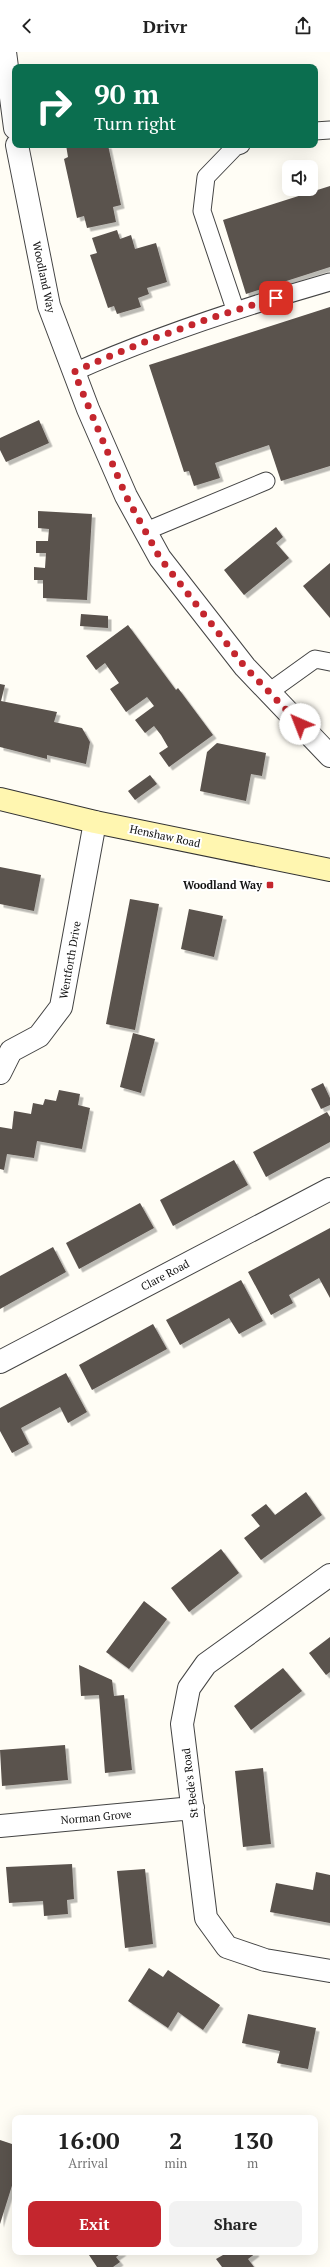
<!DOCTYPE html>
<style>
body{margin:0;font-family:"PT Serif",serif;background:#f2f2f2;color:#222;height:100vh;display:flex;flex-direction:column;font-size:15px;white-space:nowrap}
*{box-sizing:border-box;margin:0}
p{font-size:13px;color:#767676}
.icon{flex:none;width:22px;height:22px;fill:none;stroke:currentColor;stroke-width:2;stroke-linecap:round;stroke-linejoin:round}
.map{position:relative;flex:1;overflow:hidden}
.details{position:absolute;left:12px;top:2063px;width:306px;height:140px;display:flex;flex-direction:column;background:#fff;border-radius:8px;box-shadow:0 4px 16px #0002}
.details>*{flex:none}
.guide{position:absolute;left:12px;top:12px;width:306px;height:84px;border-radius:8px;box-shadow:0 4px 16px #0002;background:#0b6e4f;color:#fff;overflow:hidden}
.tools{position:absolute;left:282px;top:108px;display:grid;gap:8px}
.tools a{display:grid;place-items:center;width:36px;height:36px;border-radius:8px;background:#fff;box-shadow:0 4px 16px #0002;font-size:20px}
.pin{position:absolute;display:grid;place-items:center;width:34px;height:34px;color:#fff;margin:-17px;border-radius:8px;box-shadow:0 2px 6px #0006}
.me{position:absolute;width:44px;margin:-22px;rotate:316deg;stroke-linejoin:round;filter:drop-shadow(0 0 3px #0008)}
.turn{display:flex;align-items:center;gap:14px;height:84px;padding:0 16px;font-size:18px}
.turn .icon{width:52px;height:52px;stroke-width:2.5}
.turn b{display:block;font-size:28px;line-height:34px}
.eta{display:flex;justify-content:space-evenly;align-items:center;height:68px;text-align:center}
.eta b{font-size:24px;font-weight:600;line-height:28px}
.primary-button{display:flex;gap:8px;margin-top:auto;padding:8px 16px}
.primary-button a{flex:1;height:46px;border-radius:8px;background:#c4262e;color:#fff;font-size:16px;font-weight:600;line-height:46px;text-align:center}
.primary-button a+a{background:#f2f2f2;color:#222}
header{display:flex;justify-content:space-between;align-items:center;height:52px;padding:0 16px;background:#fff;font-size:18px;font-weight:600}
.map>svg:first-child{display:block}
</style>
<header><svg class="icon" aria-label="back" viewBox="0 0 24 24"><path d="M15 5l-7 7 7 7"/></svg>Drivr<svg class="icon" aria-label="share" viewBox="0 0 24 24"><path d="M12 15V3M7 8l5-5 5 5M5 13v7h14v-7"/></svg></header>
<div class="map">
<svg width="330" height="2215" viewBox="0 0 330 2215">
<defs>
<filter id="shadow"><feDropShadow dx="3.5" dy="3.5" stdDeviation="0" flood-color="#0004"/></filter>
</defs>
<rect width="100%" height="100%" fill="#fffdf5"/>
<!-- building -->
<path fill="#5a524d" filter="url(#shadow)" d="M66,93H108L121,153L113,155L116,170L87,176L84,164L77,166L64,107L68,105Z
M330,134V215L246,242L223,168Z
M117,178L120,187L131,183L135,197L156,191L167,230L147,236L149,242L138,246L141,255L117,262L114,254L108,256L90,203L97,201L92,186Z
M330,255V414L281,429L269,393L215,411L220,426L194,434L189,419L184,420L149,313Z
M39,368L49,391L6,410L0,398V386Z
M38,459L92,462L87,548L43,546V528H34V515L45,516L46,501H36V489H48L49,477L38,476Z
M276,475L283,485L276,491L289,506L244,543L224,518Z
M330,511V566L303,534Z
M81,562L108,564V576L80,574Z
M128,573L176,638L178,636L213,683L169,715L159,701L168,695L161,683L154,674L145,681L135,668L154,654L147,645L126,660L110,637L119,631L105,611L96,618L86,604Z
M0,632L5,633L1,649L57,660L54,670L82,676L90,690L86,712L47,703V707L0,695Z
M217,691L266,701L262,724L251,722L246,749L200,739L207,700Z
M150,723L157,732L135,748L128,739Z
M0,815L41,823L34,859L0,852Z
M130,847L159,852L135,978L106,972Z
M189,857L223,864L214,905L181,897Z
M133,981L155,987L141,1041L120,1035Z
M323,1031L330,1046V1053L321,1057L311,1037Z
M59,1038L80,1042L78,1053L90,1056L82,1097L37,1089L34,1106L7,1102L4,1118L0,1117V1075L12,1077L14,1059L31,1062L33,1051L43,1053L45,1047L56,1049Z
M327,1060L330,1065V1090L266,1125L253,1100Z
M234,1108L248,1133L173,1174L160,1148Z
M140,1151L154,1176L79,1217L66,1191Z
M330,1176V1246L319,1226L289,1243L293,1251L271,1263L248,1220Z
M53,1195L66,1220L0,1257V1224Z
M241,1228L263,1269L239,1282L229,1266L180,1293L166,1268Z
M153,1272L167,1297L92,1338L79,1313Z
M66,1321L87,1360L68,1371L60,1355L21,1376L29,1392L12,1401L0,1379V1356Z
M306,1440L322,1463L261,1508L244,1486L260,1474L251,1463L266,1452L275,1463Z
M221,1497L239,1521L189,1560L171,1536Z
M144,1549L167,1567L129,1617L106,1600Z
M330,1585V1620L326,1623L309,1601Z
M79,1613L112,1628L114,1644L124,1643L132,1718L105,1721L99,1643L81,1644Z
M283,1616L302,1639L251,1678L234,1654Z
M65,1693L68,1728L2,1734L0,1698Z
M263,1716L271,1792L243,1795L235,1719Z
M72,1812L74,1847L67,1848L68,1862L44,1864L43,1849L9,1851L6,1815Z
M145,1817L153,1892L125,1896L117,1819Z
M316,1820L330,1823V1871L270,1860L276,1831L313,1838Z
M149,1916L163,1925L168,1918L220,1953L203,1978L178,1960L168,1976L128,1949Z
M248,1962L316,1976L308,2017L277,2011L280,1999L242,1991Z
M0,2088L15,2093V2124L0,2172Z
M87,2200H123L116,2205L120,2210L113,2215H97Z
M221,2200H255L256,2201L248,2207L254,2215H222L216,2207L223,2203Z"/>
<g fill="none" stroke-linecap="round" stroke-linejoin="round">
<!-- lane casing -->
<g stroke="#444" stroke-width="19">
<path id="lane" d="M315,79L330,78
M235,257L202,159L206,125L235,95L241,93
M74,320C157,283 243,255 330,230
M146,479L266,429
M269,640L315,607L330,610"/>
</g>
<!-- street casing -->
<g stroke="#444" stroke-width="24">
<path id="street" d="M5,0L15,76
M17,93L49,254L88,357L126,444L160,506L245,615L330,704
M0,1021L11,999L39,984L61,955L95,770
M0,1310L330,1137
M330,1523L206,1612L189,1636L182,1672L206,1866L227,1895L265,1908L330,1919
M0,1774L193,1756"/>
</g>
<!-- secondary casing -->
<g stroke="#333" stroke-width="24">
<path id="secondary" d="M0,747L95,770L330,818"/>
</g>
<!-- lane -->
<use href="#lane" stroke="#fff" stroke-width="17"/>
<!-- street -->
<use href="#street" stroke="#fff" stroke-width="22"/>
<!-- secondary -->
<use href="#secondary" stroke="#fff6b0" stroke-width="22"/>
</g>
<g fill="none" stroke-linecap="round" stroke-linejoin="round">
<!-- route -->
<path stroke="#c4262e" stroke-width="7" stroke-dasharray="0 12.6" d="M276,246C207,266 139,290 74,320L126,444L160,506L245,615L300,672"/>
</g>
<!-- markers -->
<rect fill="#c4262e" stroke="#fff" stroke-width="1.5" x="266" y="829" width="8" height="8" rx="2"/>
<g text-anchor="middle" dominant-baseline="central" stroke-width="4" stroke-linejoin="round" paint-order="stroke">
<!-- street labels -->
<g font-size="11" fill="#111" stroke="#fff">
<text transform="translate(44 225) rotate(78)">Woodland Way</text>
<text transform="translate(165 784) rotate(12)">Henshaw Road</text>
<text transform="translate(70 908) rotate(-80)">Wentforth Drive</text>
<text transform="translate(165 1223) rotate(-28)">Clare Road</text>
<text transform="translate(190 1731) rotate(-97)">St Bede's Road</text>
<text transform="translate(96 1765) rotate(-5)">Norman Grove</text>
</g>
<!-- poi labels -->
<g font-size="11" font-weight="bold" fill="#111" stroke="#fff" text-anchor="end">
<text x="262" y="833">Woodland Way</text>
</g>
</g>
</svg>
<div class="tools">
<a><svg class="icon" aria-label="sound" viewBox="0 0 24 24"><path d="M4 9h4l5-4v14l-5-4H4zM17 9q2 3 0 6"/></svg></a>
</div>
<div class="pin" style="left:276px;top:246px;background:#d93025"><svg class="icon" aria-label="arrive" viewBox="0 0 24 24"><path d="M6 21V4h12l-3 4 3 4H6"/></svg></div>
<svg class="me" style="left:300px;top:672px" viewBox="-20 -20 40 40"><circle r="19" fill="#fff"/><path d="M0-13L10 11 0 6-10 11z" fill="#c4262e"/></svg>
<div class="guide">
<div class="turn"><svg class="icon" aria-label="right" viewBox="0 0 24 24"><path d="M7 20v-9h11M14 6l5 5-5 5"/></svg><div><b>90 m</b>Turn right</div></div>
</div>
<section class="details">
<div class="eta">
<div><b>16:00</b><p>Arrival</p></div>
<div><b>2</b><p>min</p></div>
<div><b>130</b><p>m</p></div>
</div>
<div class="primary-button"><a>Exit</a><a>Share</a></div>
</section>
</div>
